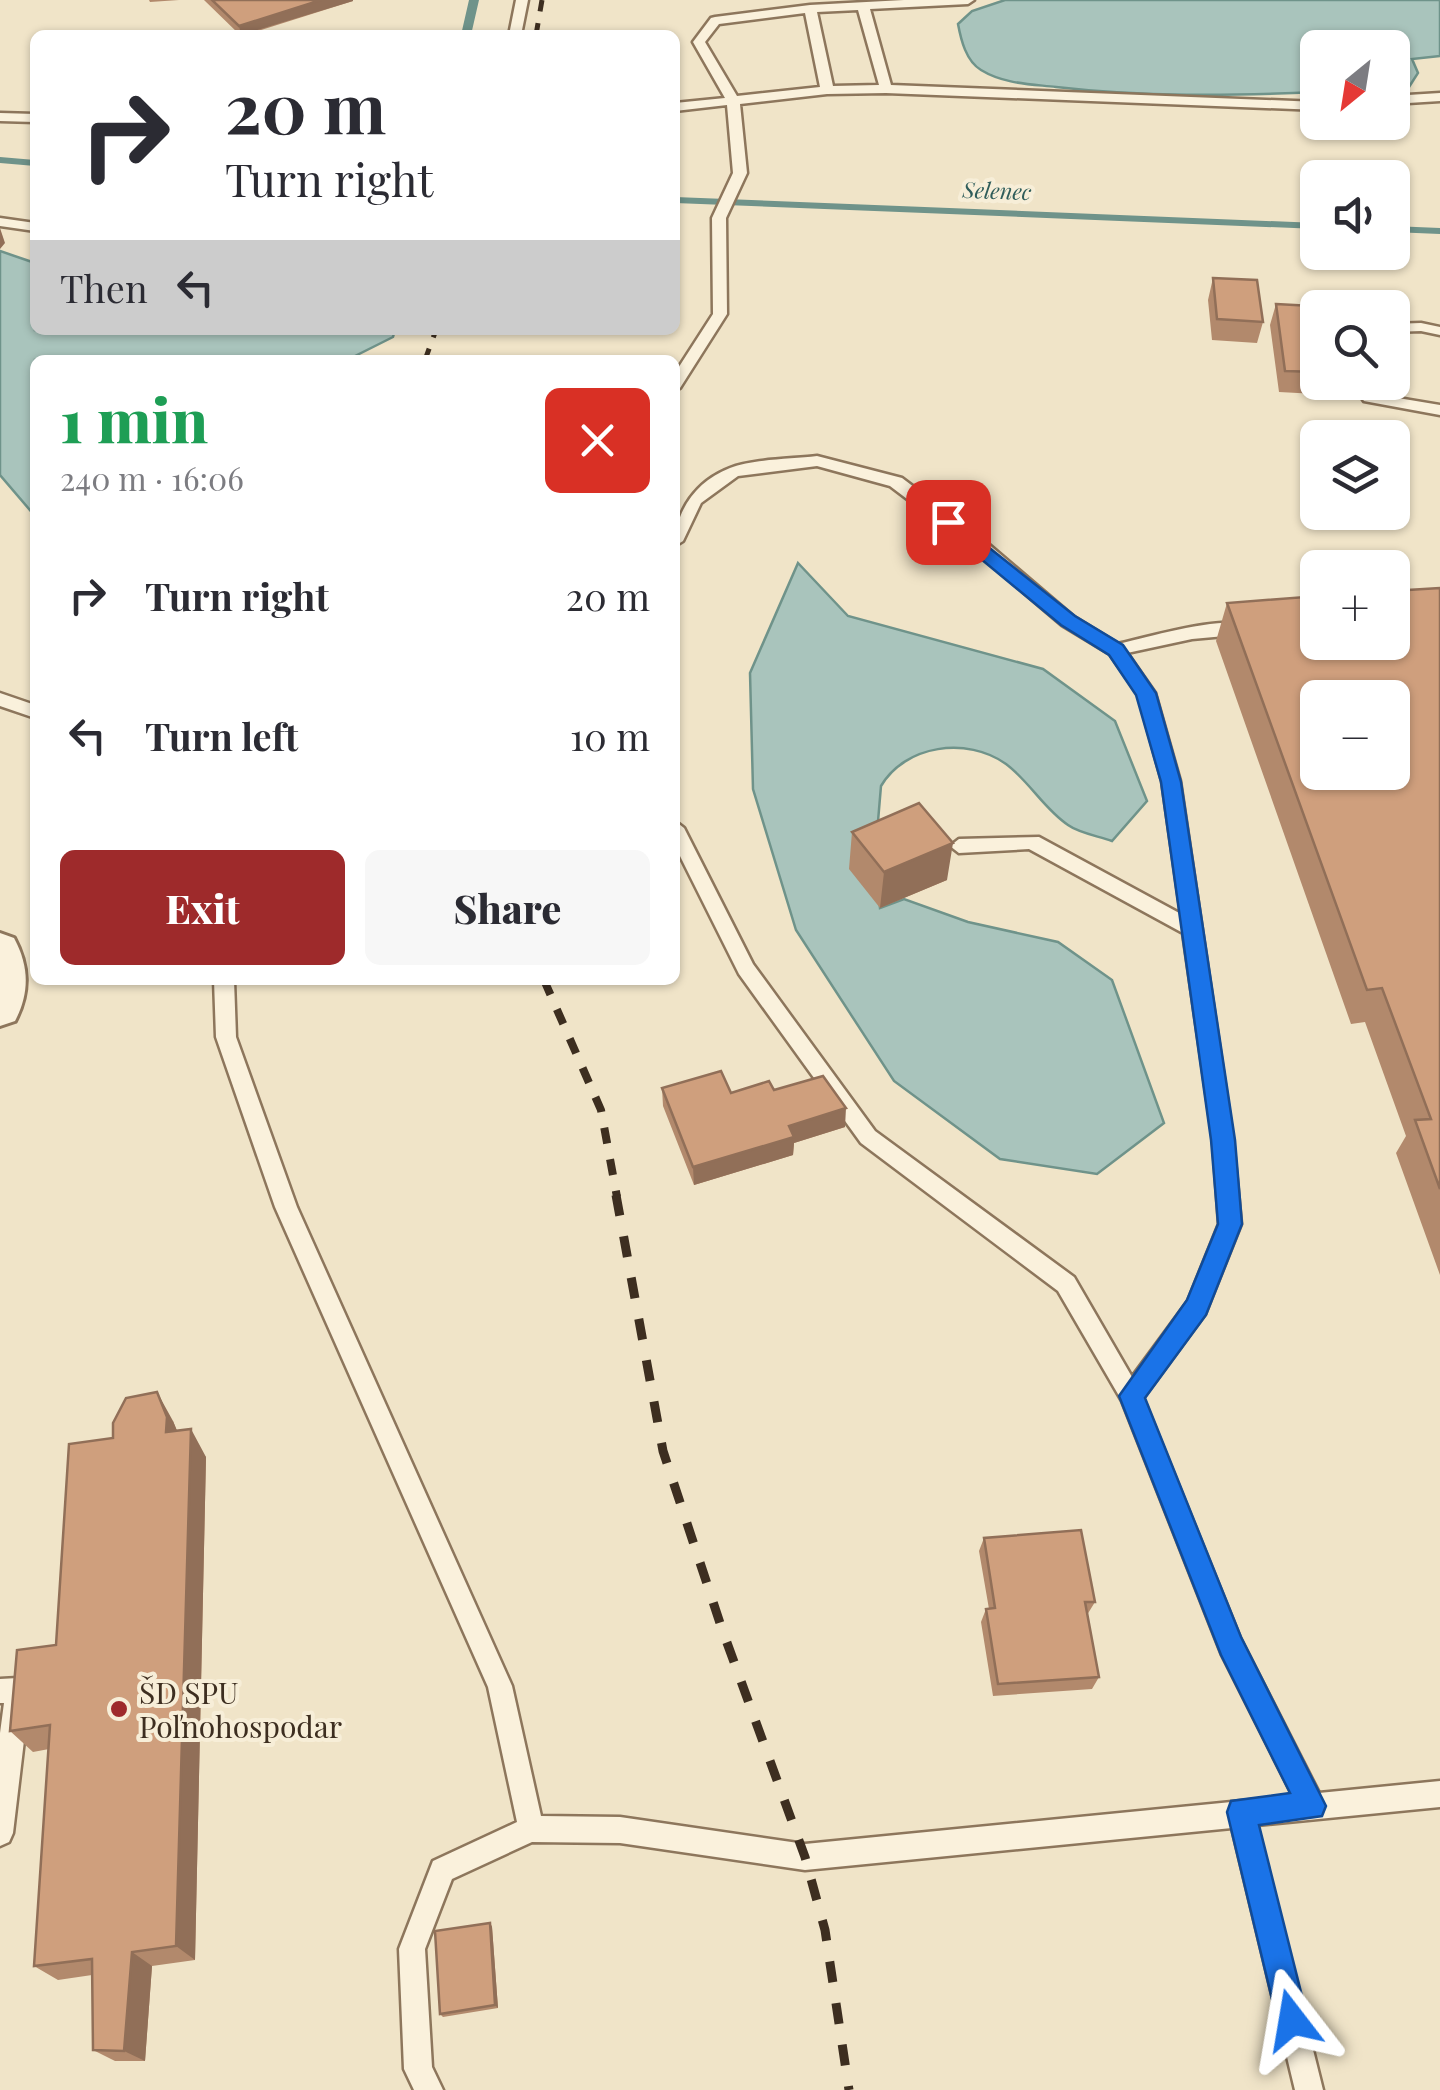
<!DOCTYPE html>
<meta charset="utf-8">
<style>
body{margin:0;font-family:"Playfair Display",serif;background:#f7f7f7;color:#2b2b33;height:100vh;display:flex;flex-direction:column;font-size:38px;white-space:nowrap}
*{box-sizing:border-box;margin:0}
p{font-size:32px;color:#7c7c81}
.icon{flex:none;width:55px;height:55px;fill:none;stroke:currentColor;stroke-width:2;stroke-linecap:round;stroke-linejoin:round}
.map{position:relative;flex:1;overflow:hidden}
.drawer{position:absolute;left:30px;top:355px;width:650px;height:630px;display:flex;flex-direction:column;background:#fff;border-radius:15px;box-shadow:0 2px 8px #0004}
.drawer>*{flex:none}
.hud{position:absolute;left:30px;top:30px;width:650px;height:305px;border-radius:15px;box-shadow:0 2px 8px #0004;background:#fff;color:#2b2b33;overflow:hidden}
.needle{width:65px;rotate:210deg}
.buttons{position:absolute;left:1300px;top:30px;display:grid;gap:20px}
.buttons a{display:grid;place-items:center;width:110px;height:110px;border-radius:15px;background:#fff;box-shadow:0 2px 8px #0004;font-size:50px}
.pin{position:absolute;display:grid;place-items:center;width:85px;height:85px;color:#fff;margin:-42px;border-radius:20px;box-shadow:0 5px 15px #0006}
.me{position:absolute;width:110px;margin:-55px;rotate:346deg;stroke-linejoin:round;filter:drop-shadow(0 0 8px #0008)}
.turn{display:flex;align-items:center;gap:35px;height:210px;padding:0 30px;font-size:45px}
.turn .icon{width:130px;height:130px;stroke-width:2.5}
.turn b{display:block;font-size:70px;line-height:85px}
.then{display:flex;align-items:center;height:95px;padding:0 30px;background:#0003;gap:20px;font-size:38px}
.round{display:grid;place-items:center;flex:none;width:105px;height:105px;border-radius:15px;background:#f7f7f7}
.head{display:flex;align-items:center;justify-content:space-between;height:170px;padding:0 30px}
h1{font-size:60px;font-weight:800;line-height:75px;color:#1e9e55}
.button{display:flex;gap:20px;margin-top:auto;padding:20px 30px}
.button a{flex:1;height:115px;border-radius:15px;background:#9e2a2b;color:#fff;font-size:40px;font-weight:800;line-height:115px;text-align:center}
.button a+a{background:#f7f7f7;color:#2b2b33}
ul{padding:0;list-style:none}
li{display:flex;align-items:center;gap:30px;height:140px;padding:0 30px}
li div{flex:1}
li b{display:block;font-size:38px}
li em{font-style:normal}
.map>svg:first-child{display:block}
</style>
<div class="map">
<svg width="1440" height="2090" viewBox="0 0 1440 2090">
<rect width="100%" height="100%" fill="#f0e4c8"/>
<!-- water -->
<path fill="#a9c4bc" stroke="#6f938a" stroke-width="2.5" d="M1005,0H1440V56L1412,59L1418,73L1409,87L1393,88L1392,48H1318L1317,92C1230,96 1143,97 1056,87C1030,84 1004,84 981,70C966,61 961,40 958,24L972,11Z
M0,251L35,263V330H395L393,337L347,360H35V516L0,475Z
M798,563L848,616L1043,669L1115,721L1147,801L1112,841C1098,836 1079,833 1068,825C1044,809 1029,781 1006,764C967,736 905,745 881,786L875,857L880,908L904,899L968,922L1058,942L1112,980L1164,1123L1097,1174L1000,1159L894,1081L796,930L753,789L750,673Z"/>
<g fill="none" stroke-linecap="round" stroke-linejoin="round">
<!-- stream -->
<path fill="#6f938a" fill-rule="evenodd" d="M469,0H479L471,35H461Z
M0,157L35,160V166L0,163Z
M675,197L1318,223V229L675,203Z
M1392,226L1440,228V234L1392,232Z"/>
<!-- service casing -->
<g stroke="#8d765c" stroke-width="5">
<path id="service" d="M516,0H528L521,35H509Z
M904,0H974L968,4L870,9L891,85L1318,102V110L886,93L827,94L740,104L747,173L726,218L727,314L680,388L675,390V373L713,314L712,218L733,173L727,105L675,111V103L725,98L693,42L711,18L715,17L810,5ZM858,10L879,85L833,86L817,12ZM805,13L820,87L737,96L705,42L719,24Z
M1440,93V101L1392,104V96Z
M0,113L35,114V122L0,121Z
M0,218L35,223V231L0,226Z
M1421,323L1440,327V335L1421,331L1392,332V324Z
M1351,382H1366L1374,394L1440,405V415L1364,401Z
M817,456L902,478L980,537L1074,617L1118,644C1145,638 1236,611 1255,628L1247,634L1192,639L1127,653L1155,693L1180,781L1233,1140L1241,1224L1205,1314L1143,1398L1240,1638L1319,1793L1440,1781V1807L1257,1825L1323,2090H1295L1232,1828L805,1870L620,1843L532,1842L452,1879L425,1949L432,2067L443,2090H414L404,2069L399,1949L433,1861L517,1822L488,1687L275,1207L216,1037L214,980H234L236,1037L297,1207L512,1686L541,1816L620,1817L805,1844L1293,1796L1222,1655L1122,1401L1058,1291L861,1143L739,974L675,846V821L684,828L753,964L875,1131L1074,1277L1132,1377L1188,1301L1219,1224L1213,1140L1183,933L1029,849L959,853L950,846L959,839L1039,837L1181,914L1162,781L1138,694L1110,654L1062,625L968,545L890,486L817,466L738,476L701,503L683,541L675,546C675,511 696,481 730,468C753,459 792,459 817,456Z
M0,693L35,705V718L0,706Z
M18,1678L27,1681L30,1690L13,1833L9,1842L0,1846V1733L4,1703H0V1679Z"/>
</g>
<!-- minor casing -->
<g stroke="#8d765c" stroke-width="6">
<path id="minor" d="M0,933L14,938C29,966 30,992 15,1021L0,1026Z"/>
</g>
<!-- service -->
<use href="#service" fill="#faf1dc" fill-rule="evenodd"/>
<!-- minor -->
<use href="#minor" fill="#faf1dc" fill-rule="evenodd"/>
<!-- rail-far2 -->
<path stroke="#3d2e20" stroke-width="5" stroke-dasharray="12 12" stroke-linecap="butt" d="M536,35L542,0
M425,360L436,330"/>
<!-- rail-far1 -->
<path stroke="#3d2e20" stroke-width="8" stroke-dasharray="16 16" stroke-linecap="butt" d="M544,980L601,1110L617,1197"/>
<!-- rail -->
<path stroke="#3d2e20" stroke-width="9" stroke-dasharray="21 21" stroke-linecap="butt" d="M616,1195L663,1451L722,1629L805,1857L825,1930L849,2090"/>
</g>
<!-- wall -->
<path fill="#b2896c" d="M149,0H179L150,2Z
M204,0H353V1L245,35H240Z
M1213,278L1263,322L1257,343L1212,340L1208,300Z
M1276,304L1318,308V382H1339L1335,395L1279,392L1270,325Z
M1440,588V1275L1396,1153L1406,1136L1365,1022L1351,1024L1216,641L1227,603Z
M852,832L947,880L880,908L849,869Z
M662,1088L731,1093L774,1090L845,1127L794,1143L793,1155L694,1185L663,1106Z
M173,1421L177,1431L206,1457L195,1960L152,1966L145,2061H115L93,2050L92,1975L58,1980L34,1966L49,1749L33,1752L10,1731Z
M984,1538L1095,1602L1087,1615L1099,1677L1092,1689L993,1696L981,1622L986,1609H989L979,1551Z
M490,1923L492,1927L498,2008L443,2017L440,2014Z"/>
<!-- shaded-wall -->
<path fill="#916f58" d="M321,0H353V1L241,35L239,26Z
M0,228L5,243L0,249Z
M953,843L947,880L880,908L884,872Z
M846,1108L845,1127L794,1143L793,1155L694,1185L693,1167L789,1126Z
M157,1392L173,1421L183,1445L166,1432Z
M191,1429L206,1457L195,1960L176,1946Z
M490,1923L492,1927L498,2008L495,2005Z
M132,1952L152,1966L145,2061L124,2051Z"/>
<!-- building -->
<path fill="#cf9f7d" stroke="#916f58" stroke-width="2.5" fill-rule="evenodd" d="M212,0H321L239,26Z
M1213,278L1257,280L1263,322L1217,319Z
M1276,304L1331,307L1318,308V372L1285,371Z
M1440,588V1189L1415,1120L1431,1119L1382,988L1367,990L1227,603L1318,596V642H1392V591ZM1318,698H1392V772H1318Z
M919,803L953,843L884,872L852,832Z
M721,1071L731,1093L769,1081L774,1090L823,1076L846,1108L789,1126L794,1137L693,1167L662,1088Z
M157,1392L167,1417L166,1432L191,1429L176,1946L132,1952L124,2051L93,2050L92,1959L34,1966L50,1725L10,1731L17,1650L56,1645L69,1444L113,1438V1423L126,1398Z
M1081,1530L1095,1602H1085L1099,1677L998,1684L986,1609L995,1608L984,1538Z
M490,1923L495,2005L440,2014L435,1931Z"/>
<!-- route -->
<path fill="#1a73e8" stroke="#114b97" stroke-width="2.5" d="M948,515L1075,616L1123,645L1156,693L1181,782L1235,1140L1242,1224L1206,1315L1145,1398L1241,1637L1326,1806L1322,1816L1259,1825L1308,2020L1303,2031L1292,2036L1281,2031L1277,2020L1227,1812L1231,1801L1290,1793L1221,1655L1119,1396L1187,1300L1218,1224L1211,1140L1161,782L1136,695L1109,655L1061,625L941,526L939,522Z"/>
<!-- markers -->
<circle fill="#9e2a2b" stroke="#f7eed8" stroke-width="4" cx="119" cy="1709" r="10"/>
<g text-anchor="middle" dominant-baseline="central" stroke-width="8" stroke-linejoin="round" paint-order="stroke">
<!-- far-water labels -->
<g font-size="22" font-style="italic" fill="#2f5d5a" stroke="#f7eed8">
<text transform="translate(997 190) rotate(2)">Selenec</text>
</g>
<!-- near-poi labels -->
<g font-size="30" fill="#3d2e20" stroke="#f7eed8" text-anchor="start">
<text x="139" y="1692">ŠD SPU<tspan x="139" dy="34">Poľnohospodar</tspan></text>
</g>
</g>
</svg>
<div class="buttons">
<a><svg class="needle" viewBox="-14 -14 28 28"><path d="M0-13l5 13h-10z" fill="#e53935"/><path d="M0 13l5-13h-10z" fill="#7c7c81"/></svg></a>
<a><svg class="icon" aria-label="sound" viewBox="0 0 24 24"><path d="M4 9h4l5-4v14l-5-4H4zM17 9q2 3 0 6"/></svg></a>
<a><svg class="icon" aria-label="search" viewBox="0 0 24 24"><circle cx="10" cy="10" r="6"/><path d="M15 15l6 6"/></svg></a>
<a><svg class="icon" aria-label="layers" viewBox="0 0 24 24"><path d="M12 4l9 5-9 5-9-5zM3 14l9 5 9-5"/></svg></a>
<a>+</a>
<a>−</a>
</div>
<div class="pin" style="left:948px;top:522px;background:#d93025"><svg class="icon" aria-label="arrive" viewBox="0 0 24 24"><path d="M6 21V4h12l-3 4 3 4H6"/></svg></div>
<svg class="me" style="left:1292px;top:2020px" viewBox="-20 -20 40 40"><path d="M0-17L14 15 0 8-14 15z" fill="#1a73e8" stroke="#fff" stroke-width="4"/></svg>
<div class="hud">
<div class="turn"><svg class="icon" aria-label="right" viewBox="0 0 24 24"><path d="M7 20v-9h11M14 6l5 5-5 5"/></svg><div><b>20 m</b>Turn right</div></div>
<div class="then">Then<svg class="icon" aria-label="left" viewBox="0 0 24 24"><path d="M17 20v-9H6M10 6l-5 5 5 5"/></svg></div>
</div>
<section class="drawer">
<div class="head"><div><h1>1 min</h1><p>240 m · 16:06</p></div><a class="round" style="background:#d93025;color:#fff"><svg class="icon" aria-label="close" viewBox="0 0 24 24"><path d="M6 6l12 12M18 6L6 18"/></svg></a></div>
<ul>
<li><svg class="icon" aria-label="right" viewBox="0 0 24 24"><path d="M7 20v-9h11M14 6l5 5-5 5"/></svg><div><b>Turn right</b></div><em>20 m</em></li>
<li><svg class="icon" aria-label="left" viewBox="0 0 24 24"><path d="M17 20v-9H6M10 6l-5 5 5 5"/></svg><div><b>Turn left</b></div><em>10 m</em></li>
</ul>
<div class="button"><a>Exit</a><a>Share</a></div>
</section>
</div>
